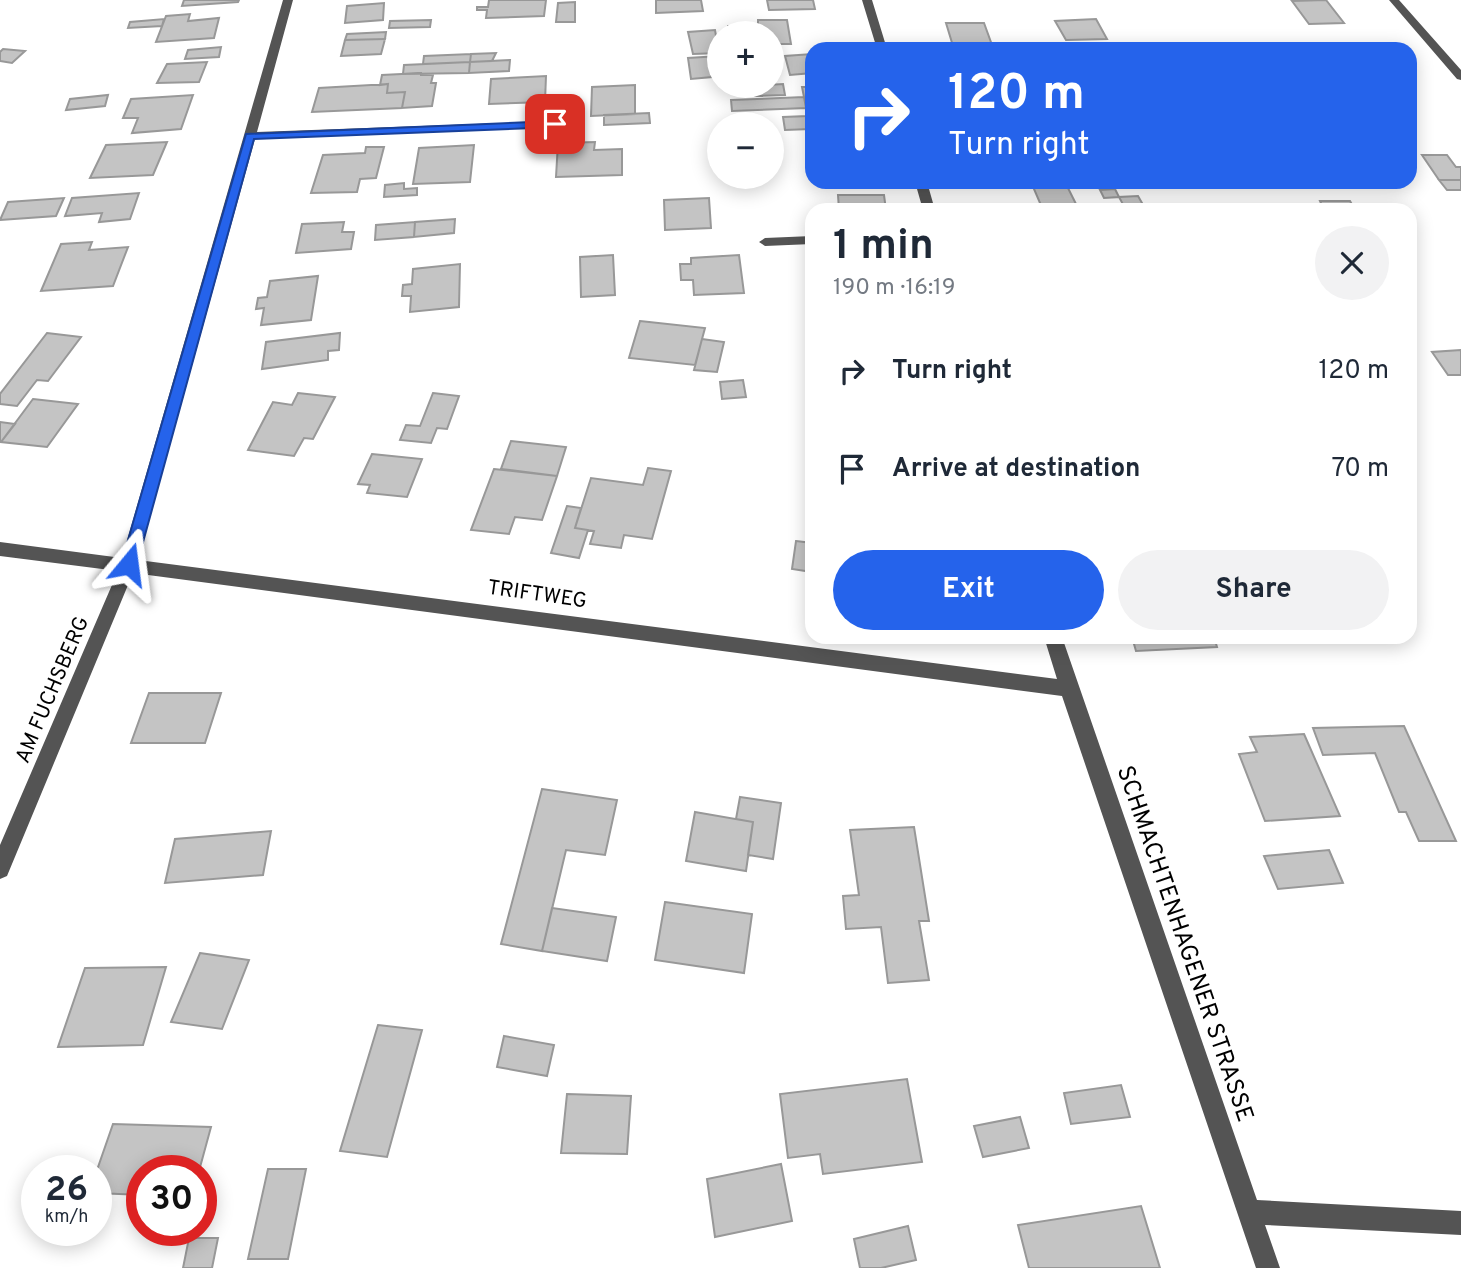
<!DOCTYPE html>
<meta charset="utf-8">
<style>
body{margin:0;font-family:Overpass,sans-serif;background:#f2f2f3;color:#1f2937;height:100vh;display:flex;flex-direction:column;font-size:26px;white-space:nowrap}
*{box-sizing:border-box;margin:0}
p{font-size:23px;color:#747a83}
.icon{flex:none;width:38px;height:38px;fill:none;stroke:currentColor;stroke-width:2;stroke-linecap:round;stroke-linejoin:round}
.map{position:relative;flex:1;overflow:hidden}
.details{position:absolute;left:805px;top:203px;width:612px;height:441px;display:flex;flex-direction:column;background:#fff;border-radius:21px;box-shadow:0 4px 18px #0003}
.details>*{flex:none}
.top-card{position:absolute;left:805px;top:42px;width:612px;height:147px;border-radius:21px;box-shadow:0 4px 18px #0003;background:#2563eb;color:#fff;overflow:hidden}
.buttons{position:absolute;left:707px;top:21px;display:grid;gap:14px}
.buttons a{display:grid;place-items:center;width:77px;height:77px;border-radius:50%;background:#fff;box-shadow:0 4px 18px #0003;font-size:35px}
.speed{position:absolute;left:21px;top:1155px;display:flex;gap:14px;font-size:35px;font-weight:700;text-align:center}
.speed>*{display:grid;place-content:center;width:91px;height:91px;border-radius:50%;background:#fff;box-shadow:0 4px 18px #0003;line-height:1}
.speed small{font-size:18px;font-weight:400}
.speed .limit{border:10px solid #d22;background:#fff;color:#111}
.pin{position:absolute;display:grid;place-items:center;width:60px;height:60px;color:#fff;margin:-30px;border-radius:14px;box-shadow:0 4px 10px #0006}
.me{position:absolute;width:77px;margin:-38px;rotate:16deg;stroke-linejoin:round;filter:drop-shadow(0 0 5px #0008)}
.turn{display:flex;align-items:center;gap:24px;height:147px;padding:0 28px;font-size:32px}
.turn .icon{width:91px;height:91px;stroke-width:2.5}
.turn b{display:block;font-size:49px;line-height:60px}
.round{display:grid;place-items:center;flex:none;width:74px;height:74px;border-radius:37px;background:#f2f2f3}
.summary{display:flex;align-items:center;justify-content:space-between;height:119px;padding:0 28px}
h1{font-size:42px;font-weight:700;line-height:52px}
.cta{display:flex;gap:14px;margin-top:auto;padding:14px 28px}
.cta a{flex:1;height:80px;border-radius:42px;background:#2563eb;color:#fff;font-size:28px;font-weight:700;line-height:80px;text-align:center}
.cta a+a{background:#f2f2f3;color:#1f2937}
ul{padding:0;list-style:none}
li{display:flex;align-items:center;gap:21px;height:98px;padding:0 28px}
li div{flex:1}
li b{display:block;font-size:26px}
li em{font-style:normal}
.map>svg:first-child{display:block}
</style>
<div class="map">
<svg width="1461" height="1268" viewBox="0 0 1461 1268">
<rect width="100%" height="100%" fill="#fff"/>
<!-- building -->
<path fill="#c4c4c4" stroke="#989898" stroke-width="2" d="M184,0H239L238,2L182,6Z
M489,0H546L544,16L486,18L487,10H477V7H488Z
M656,0H701L703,11L656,13Z
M767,0H813L815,9L769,10Z
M1326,0L1344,23L1309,24L1292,1Z
M575,2V22H556L558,3Z
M384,3L383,20L345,23L347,6Z
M190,14L188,21L219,18L214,38L156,42L166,16Z
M164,19L162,26L128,28L130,22Z
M1096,19L1107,39L1066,40L1055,21Z
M431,20L430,27L389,28L390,21Z
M758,20H787L791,44H772V33H728V26H758Z
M946,23H984L992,45L953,46Z
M715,30L719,53L693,54L688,32Z
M386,32L385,39L345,40L347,34Z
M385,39L381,54L341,56L345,40Z
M221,47L219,57L185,59L188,50Z
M3,49L25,51L12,63L0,61V52Z
M496,53L492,61L470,62L471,54Z
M471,54L470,62L423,64L424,56Z
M812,54V73L790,75L785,56Z
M719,56V68L710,69L712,77L691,79L688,58Z
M510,60L509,71L469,73L470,62Z
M207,62L199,82L157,83L167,64Z
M470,62L469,73L403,74L404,65Z
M421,73V75H433L431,83H436L432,106L402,108L405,92L387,93L388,84L380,85L382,75Z
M546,76L545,102L489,104L491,79Z
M388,84L387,93L405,92L402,108L312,112L319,88Z
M783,84L785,95L754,96L752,86Z
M635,85V114L591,116L592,87Z
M802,87H812V112H807Z
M108,95L105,106L66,110L70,99Z
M193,95L181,129L132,133L138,118H123L131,99Z
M804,97L806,108L732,111L731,100Z
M807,112H812V131L811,129L785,130L783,117L808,116Z
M649,113L650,123L604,125V115Z
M167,142L153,175L90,178L106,145Z
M595,142L594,150L622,149V175L556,177L558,143Z
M474,145L470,182L413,184L419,148Z
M366,147H384L376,178L360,179L357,192L311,193L323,155L365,153Z
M1422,155H1447L1456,167H1461V180H1439Z
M1439,180H1461V190H1447Z
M1031,182H1065L1079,210H1043Z
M404,183V189L417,188V195L384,197L385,185Z
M1115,189L1119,197L1104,198L1100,190Z
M139,193L130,219L99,222L102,213L65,216L72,198Z
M838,195H884L886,210H839Z
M1138,196L1146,210H1126L1119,197Z
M64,198L56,216L0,220L8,202Z
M709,198L711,228L665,230L664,200Z
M1320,201H1350L1355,210H1324Z
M455,219L454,233L414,237L415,222Z
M344,222L342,232H354L351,249L296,253L302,224Z
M415,222L414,237L375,240L376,225Z
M92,242L89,250L128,247L113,286L41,291L61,244Z
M613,255L615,295L581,297L580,257Z
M739,255L744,293L694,295L693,280H681L680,264H691V258Z
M460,264L459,307L410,312L411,296H402L403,285L412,284L413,269Z
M318,276L311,320L261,325L264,308L256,309L258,298L267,297L270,281Z
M640,321L705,328L695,365L629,358Z
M47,333L81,337L48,381L37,380L17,406L0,404V394Z
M340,333L339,350L328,351V360L262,369L266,342Z
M702,339L724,342L717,372L694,370Z
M1461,350V375H1448L1432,352Z
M743,380L746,397L722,399L720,382Z
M298,393L335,397L313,439L304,438L294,456L248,450L273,402L292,405Z
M433,393L459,396L447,429L437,428L431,443L400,440L406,425L420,426Z
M33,399L78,404L47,447L1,442Z
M0,422L15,424L1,442H0Z
M511,441L566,447L557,476L501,469Z
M372,454L422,459L407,497L367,493L370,485L358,484Z
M648,468L671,471L652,539L624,535L621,548L590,544L594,531L575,528L591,478L643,485Z
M494,469L557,476L542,520L515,517L509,534L471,530Z
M567,506L581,508L575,528L588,530L579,558L551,553Z
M796,541L812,543V572L792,569Z
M1132,637H1214L1217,647L1136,651Z
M149,693H221L205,743H131Z
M1404,726L1456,841H1419L1406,812H1399L1375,753L1323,755L1313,728Z
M1304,734L1340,816L1265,821L1239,754L1257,752L1250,737Z
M542,789L617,800L605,855L566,850L542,951L501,944Z
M740,797L781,803L773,859L748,855L753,822L736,819Z
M695,812L753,822L746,871L686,861Z
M914,827L929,921H919L929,980L888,983L881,927L846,929L843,896L859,895L850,830Z
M271,831L263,875L165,883L175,839Z
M1329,850L1343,883L1278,889L1264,856Z
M665,902L752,914L744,973L655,960Z
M552,908L616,917L607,961L542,951Z
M200,953L249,960L222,1029L171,1022Z
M166,967L143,1045L58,1047L85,968Z
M378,1025L422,1030L387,1157L340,1151Z
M504,1036L554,1045L547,1076L497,1067Z
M907,1079L922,1162L823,1174L820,1154L788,1158L780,1094Z
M1121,1085L1130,1117L1071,1124L1064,1093Z
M567,1094L631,1096L627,1154L561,1153Z
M1020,1117L1029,1148L983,1157L974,1126Z
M113,1124L211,1127L199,1171H142V1195L96,1193V1173Z
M781,1164L792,1221L715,1237L707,1179Z
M268,1169H306L288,1259H248Z
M1141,1206L1160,1268H1029L1018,1225Z
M908,1226L916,1260L881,1268H860L854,1239Z
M189,1238H218L212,1268H183Z"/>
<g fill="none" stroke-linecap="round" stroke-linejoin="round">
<!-- minor -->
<path fill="#545454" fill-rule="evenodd" d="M283,0H293L257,132L555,121L561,124L555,127L255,139L138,560L1057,679L1044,637H1062L1257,1200L1461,1211V1235L1265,1225L1280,1268H1256L1062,696L133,573L7,876L0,879V845L118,571L0,556V542L122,558Z
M862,0H872L887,49H877Z
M1389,0H1399L1461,70V80L1457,79Z
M915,182H927L935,210H923Z
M812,236V244L765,246L759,242L765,238Z"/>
</g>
<!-- route -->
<path fill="#2563eb" stroke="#184099" stroke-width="2" d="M555,121L560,124L559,127L254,139L137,564L129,570L124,568L121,564L246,134Z"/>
<g text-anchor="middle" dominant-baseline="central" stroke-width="5" stroke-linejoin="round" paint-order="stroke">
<!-- street labels -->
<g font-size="21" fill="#000" stroke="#fff">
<text transform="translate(537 595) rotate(8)">TRIFTWEG</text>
<text transform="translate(53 690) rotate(-67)">AM FUCHSBERG</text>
</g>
<!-- near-street labels -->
<g font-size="24" fill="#000" stroke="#fff">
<text transform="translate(1184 944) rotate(71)">SCHMACHTENHAGENER STRASSE</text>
</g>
</g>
</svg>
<div class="buttons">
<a>+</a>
<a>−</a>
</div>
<div class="speed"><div>26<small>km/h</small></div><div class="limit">30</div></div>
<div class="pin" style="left:555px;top:124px;background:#d93025"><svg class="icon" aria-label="arrive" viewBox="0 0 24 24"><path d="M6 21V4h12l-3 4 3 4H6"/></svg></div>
<svg class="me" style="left:129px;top:564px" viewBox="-20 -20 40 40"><path d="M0-17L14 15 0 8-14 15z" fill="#2563eb" stroke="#fff" stroke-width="4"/></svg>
<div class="top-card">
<div class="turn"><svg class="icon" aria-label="right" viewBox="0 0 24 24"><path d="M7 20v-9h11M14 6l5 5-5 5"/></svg><div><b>120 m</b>Turn right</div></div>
</div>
<section class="details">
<div class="summary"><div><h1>1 min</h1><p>190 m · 16:19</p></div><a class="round"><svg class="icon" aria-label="close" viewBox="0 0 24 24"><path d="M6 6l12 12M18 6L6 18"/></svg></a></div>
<ul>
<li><svg class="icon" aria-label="right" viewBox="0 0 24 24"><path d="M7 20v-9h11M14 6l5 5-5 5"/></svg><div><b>Turn right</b></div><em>120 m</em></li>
<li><svg class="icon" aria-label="arrive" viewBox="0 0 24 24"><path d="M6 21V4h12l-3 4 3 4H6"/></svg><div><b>Arrive at destination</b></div><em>70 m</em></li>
</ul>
<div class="cta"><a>Exit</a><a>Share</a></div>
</section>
</div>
